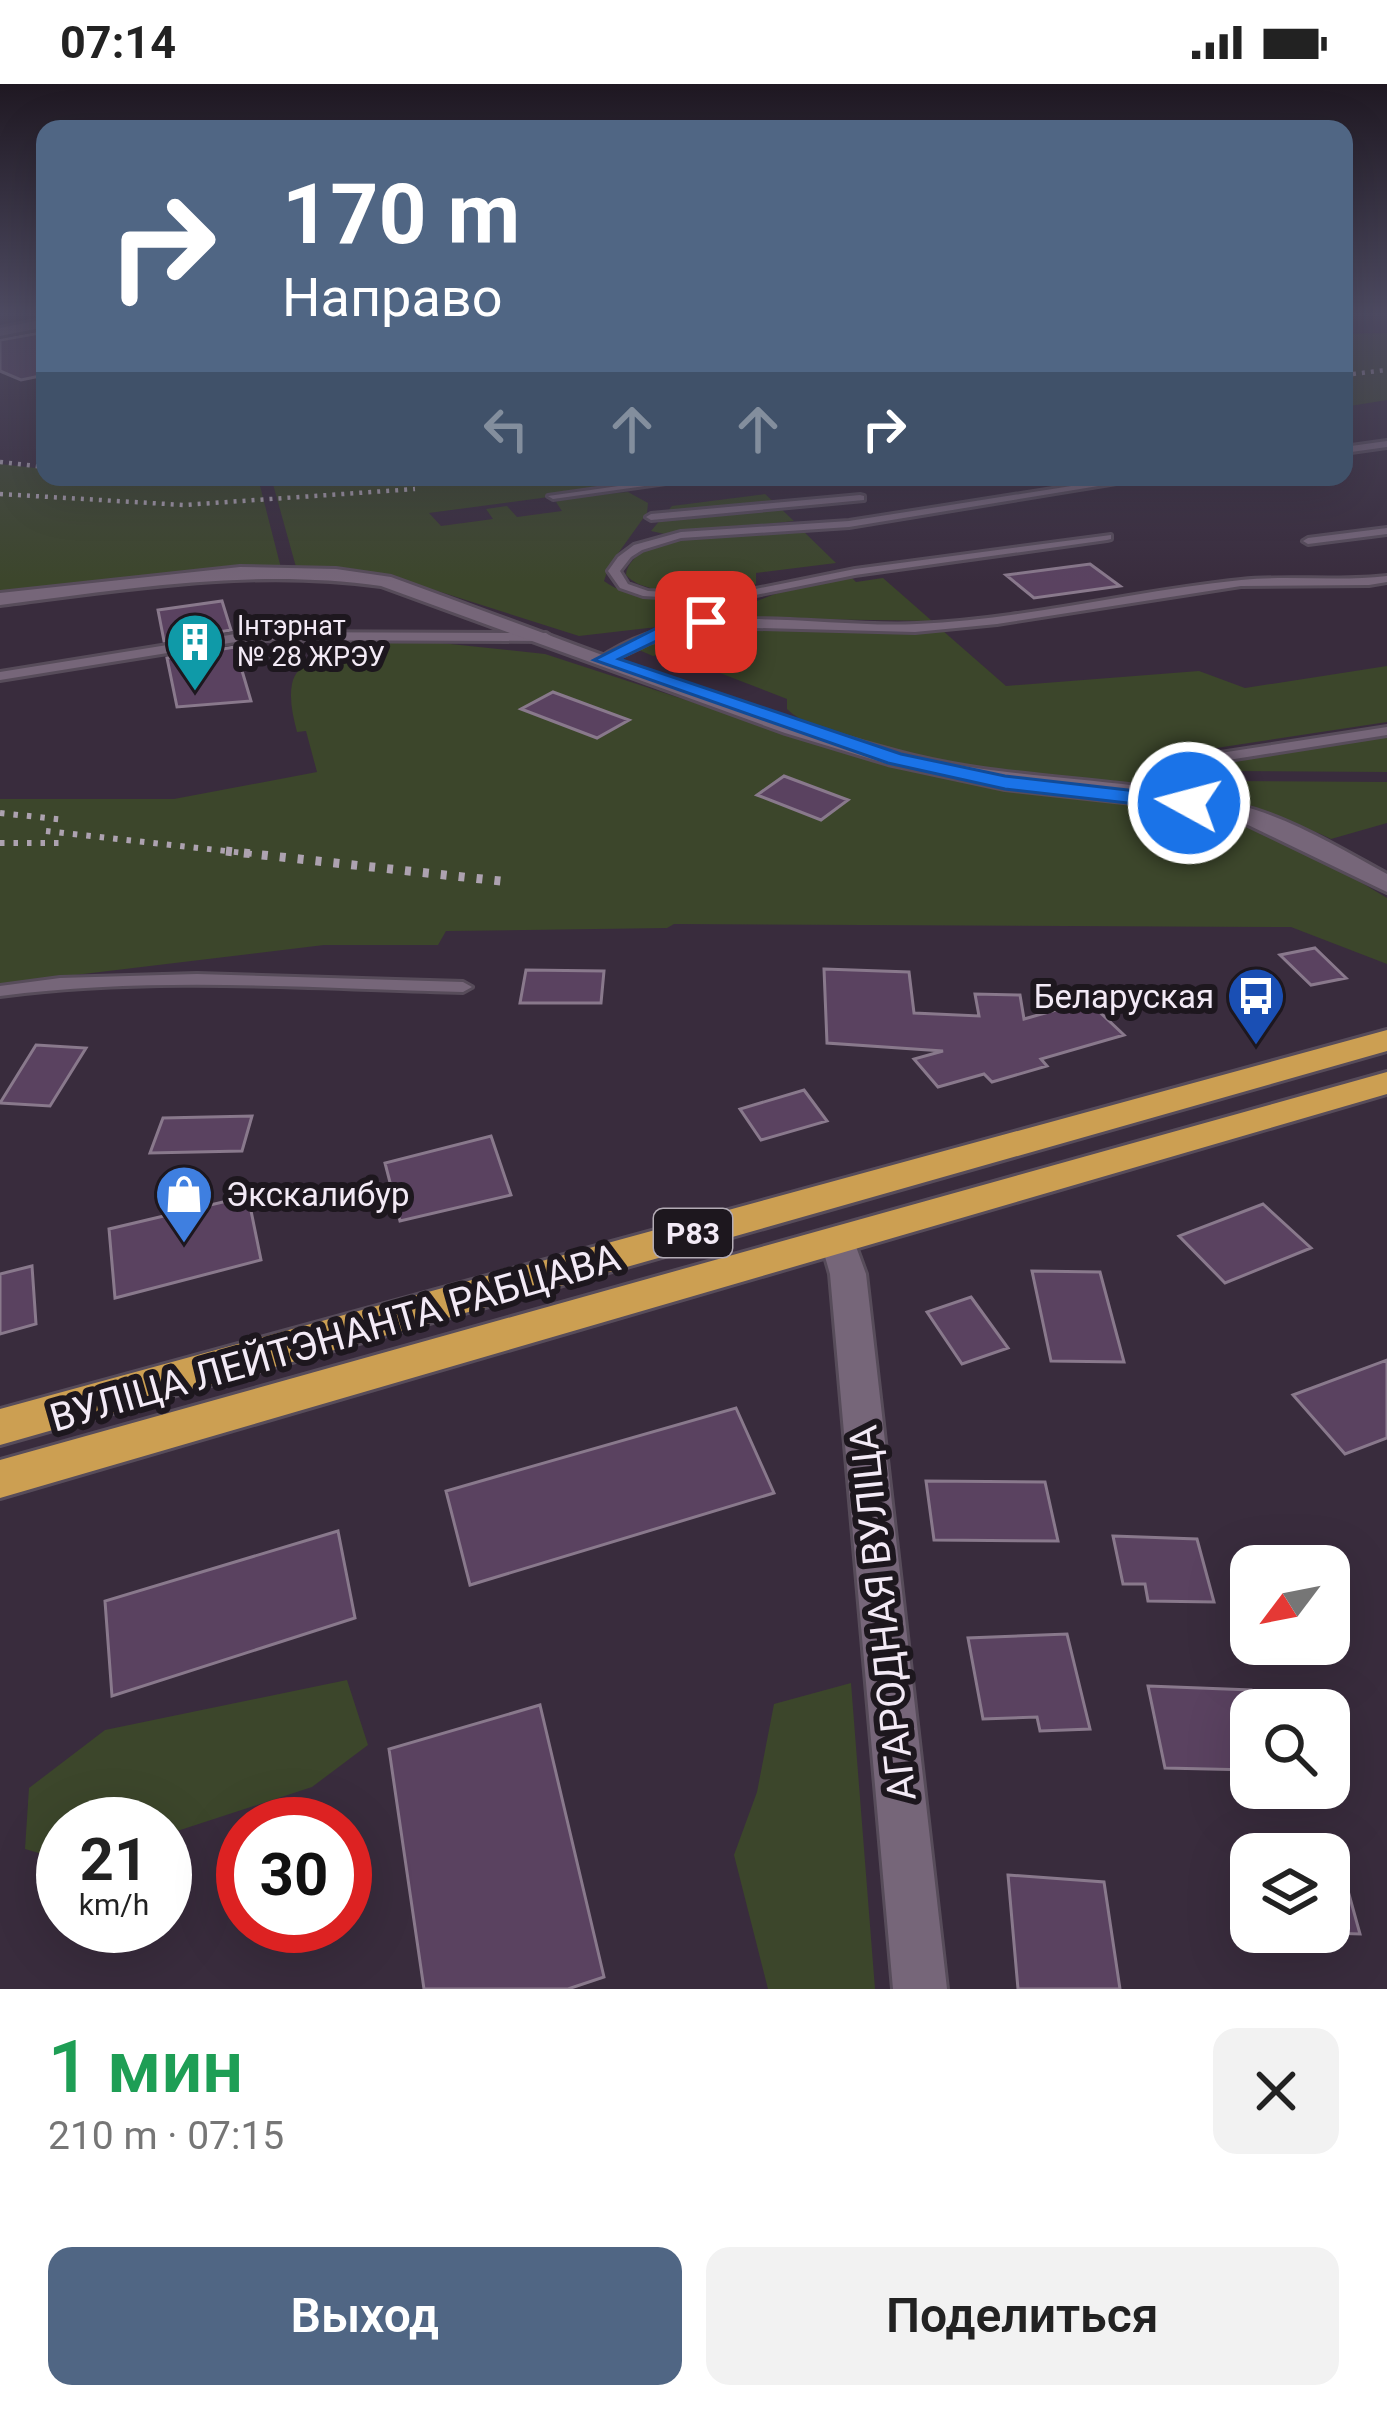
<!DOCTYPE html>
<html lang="ru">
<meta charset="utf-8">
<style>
body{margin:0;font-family:Roboto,sans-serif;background:#f2f2f2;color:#222;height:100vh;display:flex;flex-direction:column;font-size:45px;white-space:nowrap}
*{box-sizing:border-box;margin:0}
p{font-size:39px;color:#767676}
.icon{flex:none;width:66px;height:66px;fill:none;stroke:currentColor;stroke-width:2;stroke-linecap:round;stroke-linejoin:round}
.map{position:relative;height:1905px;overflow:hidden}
.sheet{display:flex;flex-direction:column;background:#fff;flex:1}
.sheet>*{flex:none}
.top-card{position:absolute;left:36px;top:36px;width:1317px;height:366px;border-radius:24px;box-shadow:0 12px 48px #0002;background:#506684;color:#fff;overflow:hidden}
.needle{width:78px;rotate:238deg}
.buttons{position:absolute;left:1230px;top:1461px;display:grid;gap:24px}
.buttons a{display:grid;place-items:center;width:120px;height:120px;border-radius:24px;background:#fff;box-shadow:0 12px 48px #0002;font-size:60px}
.speed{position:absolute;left:36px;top:1713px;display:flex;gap:24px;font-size:60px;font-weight:700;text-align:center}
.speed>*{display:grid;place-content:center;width:156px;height:156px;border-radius:50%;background:#fff;box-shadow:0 12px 48px #0002;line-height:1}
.speed small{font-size:30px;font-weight:400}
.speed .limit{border:18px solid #d22;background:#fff;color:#111}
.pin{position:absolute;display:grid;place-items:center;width:102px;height:102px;color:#fff;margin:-51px;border-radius:24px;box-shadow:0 6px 18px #0006}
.me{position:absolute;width:132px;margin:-66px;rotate:277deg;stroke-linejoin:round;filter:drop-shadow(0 0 9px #0008)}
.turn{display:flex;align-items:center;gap:42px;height:252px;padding:0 48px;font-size:54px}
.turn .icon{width:156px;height:156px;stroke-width:2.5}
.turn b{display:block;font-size:84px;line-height:102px}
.lanes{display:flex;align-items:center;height:114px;padding:0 48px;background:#0003;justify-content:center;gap:60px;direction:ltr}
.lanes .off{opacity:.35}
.round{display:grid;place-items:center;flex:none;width:126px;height:126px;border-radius:24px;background:#f2f2f2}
.summary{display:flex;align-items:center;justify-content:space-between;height:204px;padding:0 48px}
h1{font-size:72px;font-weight:600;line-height:90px;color:#1e9e55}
.action{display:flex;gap:24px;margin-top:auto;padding:24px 48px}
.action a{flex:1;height:138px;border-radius:24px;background:#506684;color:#fff;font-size:48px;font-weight:600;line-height:138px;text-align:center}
.action a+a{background:#f2f2f2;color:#222}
.status{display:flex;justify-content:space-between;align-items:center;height:84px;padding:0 60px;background:#fff;direction:ltr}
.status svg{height:33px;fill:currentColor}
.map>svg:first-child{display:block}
</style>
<div class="status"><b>07:14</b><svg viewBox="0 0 49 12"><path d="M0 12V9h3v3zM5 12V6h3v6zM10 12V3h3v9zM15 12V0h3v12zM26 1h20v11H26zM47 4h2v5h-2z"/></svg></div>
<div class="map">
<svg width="1387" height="1905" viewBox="0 0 1387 1905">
<rect width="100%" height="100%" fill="#392c3d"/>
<!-- green -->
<path fill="#3c462b" d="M1387,249V316L1344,323V250Z
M0,380L45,385V393L258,394L281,484L0,510Z
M271,393H698L429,429L441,442L493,435L486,425L507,422L517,433L562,427L556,418L562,414L628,408L648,419L647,429L609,482L604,497C631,518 670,507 694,527L688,535L657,543L579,552L406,497L296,483Z
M765,410L794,437L669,451L651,447L672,422Z
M800,444L836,479L756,489V500C727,509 647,516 626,491C632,444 762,446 800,444Z
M850,492L856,498L883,494L932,537L748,534L731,527L775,510Z
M731,541L942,546L1006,602L1199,587L1245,604L1387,582V638L1197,667L1175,679L1165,698L1147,704C1044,693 944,682 845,651C826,645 801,639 787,625V615L668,569L653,572L639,566L674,549Z
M412,556L545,570L891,683L1025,708L1194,728L1245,739L1332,781L1387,814V880L1291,843L674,840L667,844L446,847L438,861H324L0,900V715H174L317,688L306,647L297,648C293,632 289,616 292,600C302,559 379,557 412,556Z
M1387,652V688L1222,687L1213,681L1249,671Z
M1218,697L1387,698V739L1331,755C1298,738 1229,724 1208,702Z
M347,1596L368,1661L312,1703L165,1751V1740H63V1776L25,1765L29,1704L105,1646Z
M851,1599L875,1905H768L734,1771L757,1708L774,1620Z"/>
<!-- building -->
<path fill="#5a4260" stroke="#89798c" stroke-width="3" d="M45,248V291L21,296L0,287V256Z
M1090,480L1120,502L1034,514L1006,491Z
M222,517L231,546L164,557L158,526Z
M235,563L251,617L177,623L167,574Z
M553,608L629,636L597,654L521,625Z
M784,692L848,716L821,736L757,711Z
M1315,864L1346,894L1311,901L1280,871Z
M824,885L909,888L914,929L979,932L975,910L1020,911L1024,935L1088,917L1124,951L1041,975L1047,982L992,998L984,990L938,1003L914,975L943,967L827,959Z
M526,886L604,887L601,919H520Z
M36,961L86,964L50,1022L0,1019Z
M804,1006L827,1037L761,1056L740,1025Z
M252,1032L242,1067L150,1069L163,1034Z
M491,1052L511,1111L400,1137L385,1079Z
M248,1112L261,1176L115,1214L109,1145Z
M1263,1120L1311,1164L1225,1199L1179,1152Z
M32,1182L36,1240L0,1250V1190Z
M1032,1187L1100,1188L1124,1278L1051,1277Z
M971,1213L1008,1264L962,1280L927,1228Z
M1387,1276V1354L1345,1370L1293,1311Z
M736,1324L774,1409L470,1501L446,1407Z
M926,1397L1045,1398L1058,1457L934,1456Z
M338,1447L355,1534L112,1612L105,1517Z
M1113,1452L1197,1455L1214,1518L1148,1517L1145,1500H1123Z
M1067,1550L1090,1645L1040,1647L1037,1633L983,1635L968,1554Z
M1148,1602L1251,1606V1686L1165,1684Z
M540,1621L604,1893L568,1905H424L389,1665Z
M1337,1767L1360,1850L1329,1849V1768Z
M1008,1791L1104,1798L1120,1905H1018Z"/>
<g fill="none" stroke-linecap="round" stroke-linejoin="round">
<!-- service casing -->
<g stroke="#574c5a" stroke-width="6">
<path id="service" d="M1387,357V363L1344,369V363Z
M682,393L694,395L553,415L548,412Z
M1128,393H1153L849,443L681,454L642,466L631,473L620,487L628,500L648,507L726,511L855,485L1111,451V455L1107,456L855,491L726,517L643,512L620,504L608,487L618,473L634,461L681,448L849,437Z
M860,411L864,412V416L651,436L646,433L651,430Z
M1387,444V450L1308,460L1303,457L1308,454Z
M1387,492V498L1369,501L1241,502L997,540L915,548L720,543L685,548L649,559L607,579L597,576C690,510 812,545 917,540C1026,535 1133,507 1241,496C1290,491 1339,498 1387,492Z
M248,548L546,549L552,553L546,557L248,556L0,596V588Z
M1387,643V651L1222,677L1205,684L1165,718H1155L1153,715L1195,678L1214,670Z
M197,890L463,898L472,903L463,908C309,904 153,892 0,912V902L60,894Z"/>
</g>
<!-- minor casing -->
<g stroke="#574c5a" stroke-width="6">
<path id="minor" d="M45,235V243L0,252V244Z
M240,483L336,485L391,493C558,553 726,622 898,668C1015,700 1141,690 1256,726C1302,741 1345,767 1387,790V808L1242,738L1160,722L1005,705L888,680L785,649L381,502C252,484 127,505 0,521V509Z
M838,1142L850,1146L866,1190L947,1905H893L830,1190L820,1155L826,1146Z"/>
</g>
<!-- trunk casing -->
<g stroke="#574c5a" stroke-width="6">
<path id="trunk" d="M1387,946V967L0,1361V1325Z
M1387,988V1010L0,1414V1376Z"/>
</g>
<!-- service -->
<use href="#service" fill="#766679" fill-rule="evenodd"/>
<!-- minor -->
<use href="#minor" fill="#766679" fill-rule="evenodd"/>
<!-- trunk -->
<use href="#trunk" fill="#cc9f52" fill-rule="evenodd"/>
<!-- rail-far2 -->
<path stroke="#ada2b0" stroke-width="4.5" stroke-dasharray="3 6" stroke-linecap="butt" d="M1344,291L1387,286
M0,378L45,383
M0,410L184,421L415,405"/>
<!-- rail-far1 -->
<path stroke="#ada2b0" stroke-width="6" stroke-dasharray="4.5 9" stroke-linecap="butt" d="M0,729L66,736
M46,747L253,770
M0,759H64"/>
<!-- rail -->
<path stroke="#ada2b0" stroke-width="9" stroke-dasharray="6 12" stroke-linecap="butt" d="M226,767L509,798"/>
</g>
<!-- sky -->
<linearGradient id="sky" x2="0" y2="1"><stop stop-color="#1f1822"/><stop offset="0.46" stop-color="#4e4b62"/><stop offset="1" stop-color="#4e4b62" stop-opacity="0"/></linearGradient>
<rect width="1387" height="499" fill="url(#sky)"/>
<!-- route -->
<path fill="#1a73e8" stroke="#114b97" stroke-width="3" d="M706,532L715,538L713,541L667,552L619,575L901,670L1005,692L1189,713L1200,719L1189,726L1005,705L888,679L594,576L655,545Z"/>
<!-- icons -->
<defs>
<g id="building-pin" transform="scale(3)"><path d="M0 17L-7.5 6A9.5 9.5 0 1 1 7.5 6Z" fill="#0f9aa8" stroke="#1d171e"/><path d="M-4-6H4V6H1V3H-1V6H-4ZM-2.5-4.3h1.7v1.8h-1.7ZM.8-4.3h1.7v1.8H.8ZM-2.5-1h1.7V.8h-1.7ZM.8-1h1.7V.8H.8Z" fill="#fff"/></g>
<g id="bus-pin" transform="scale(3)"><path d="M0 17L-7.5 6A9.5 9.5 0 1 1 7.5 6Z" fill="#1a4fb4" stroke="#1d171e"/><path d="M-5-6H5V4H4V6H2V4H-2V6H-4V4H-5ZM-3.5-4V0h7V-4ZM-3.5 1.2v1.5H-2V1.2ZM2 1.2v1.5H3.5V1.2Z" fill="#fff"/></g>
<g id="shop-pin" transform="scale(3)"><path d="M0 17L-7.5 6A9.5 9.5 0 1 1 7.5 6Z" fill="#3f7fe0" stroke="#1d171e"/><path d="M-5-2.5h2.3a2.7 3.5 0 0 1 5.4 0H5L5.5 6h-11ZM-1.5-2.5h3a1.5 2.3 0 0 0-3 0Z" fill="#fff"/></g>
</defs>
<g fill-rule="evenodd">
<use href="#building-pin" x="195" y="558"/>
<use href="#bus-pin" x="1256" y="912"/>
<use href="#shop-pin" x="184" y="1110"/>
</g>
<g text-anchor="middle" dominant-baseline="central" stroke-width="12" stroke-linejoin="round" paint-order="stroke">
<!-- far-poi labels -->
<g font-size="27" fill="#f3eaf6" stroke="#1d171e" text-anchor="start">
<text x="237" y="542">Інтэрнат<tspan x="237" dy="31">№ 28 ЖРЭУ</tspan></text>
</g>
<!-- shield labels -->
<rect fill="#1d171e" stroke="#b3abb5" stroke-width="3" x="654" y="1125" width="78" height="48" rx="9"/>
<g font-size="30" font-weight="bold" fill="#f3eaf6">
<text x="693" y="1149">Р83</text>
</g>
<!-- poi labels -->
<g font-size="33" fill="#f3eaf6" stroke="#1d171e" text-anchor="end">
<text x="1214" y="912">Беларуская</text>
<text x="226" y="1110" text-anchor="start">Экскалибур</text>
</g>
<!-- near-street labels -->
<g font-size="39" fill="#f3eaf6" stroke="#1d171e">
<text transform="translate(335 1254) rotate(-16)">ВУЛІЦА ЛЕЙТЭНАНТА РАБЦАВА</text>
<text transform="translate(883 1529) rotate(-96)">АГАРОДНАЯ ВУЛІЦА</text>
</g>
</g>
</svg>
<div class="buttons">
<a><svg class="needle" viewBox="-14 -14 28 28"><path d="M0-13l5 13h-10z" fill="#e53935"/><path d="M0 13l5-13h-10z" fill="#767676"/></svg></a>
<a><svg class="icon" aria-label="search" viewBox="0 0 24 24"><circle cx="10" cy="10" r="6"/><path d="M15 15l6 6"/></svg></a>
<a><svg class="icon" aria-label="layers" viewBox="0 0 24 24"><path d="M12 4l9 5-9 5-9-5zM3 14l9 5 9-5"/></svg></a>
</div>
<div class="speed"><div>21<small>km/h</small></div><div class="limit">30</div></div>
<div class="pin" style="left:706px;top:538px;background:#d93025"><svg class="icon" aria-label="arrive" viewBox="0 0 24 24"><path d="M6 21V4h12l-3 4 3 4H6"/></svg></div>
<svg class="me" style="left:1189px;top:719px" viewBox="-20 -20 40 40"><circle r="17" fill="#1a73e8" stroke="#fff" stroke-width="3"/><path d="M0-11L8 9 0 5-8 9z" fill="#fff"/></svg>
<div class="top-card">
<div class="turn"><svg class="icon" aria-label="right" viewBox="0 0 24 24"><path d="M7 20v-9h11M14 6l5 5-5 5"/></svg><div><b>170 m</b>Направо</div></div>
<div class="lanes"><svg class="icon off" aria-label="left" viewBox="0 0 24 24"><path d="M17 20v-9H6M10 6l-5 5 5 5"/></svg><svg class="icon off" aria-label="ahead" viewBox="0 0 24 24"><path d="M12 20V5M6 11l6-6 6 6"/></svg><svg class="icon off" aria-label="ahead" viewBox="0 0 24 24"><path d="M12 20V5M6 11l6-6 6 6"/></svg><svg class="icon" aria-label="right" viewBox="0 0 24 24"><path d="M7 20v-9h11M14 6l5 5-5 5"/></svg></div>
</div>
</div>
<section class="sheet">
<div class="summary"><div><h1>1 мин</h1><p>210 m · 07:15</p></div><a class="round"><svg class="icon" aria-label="close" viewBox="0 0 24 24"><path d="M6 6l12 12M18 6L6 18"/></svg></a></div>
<div class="action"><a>Выход</a><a>Поделиться</a></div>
</section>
